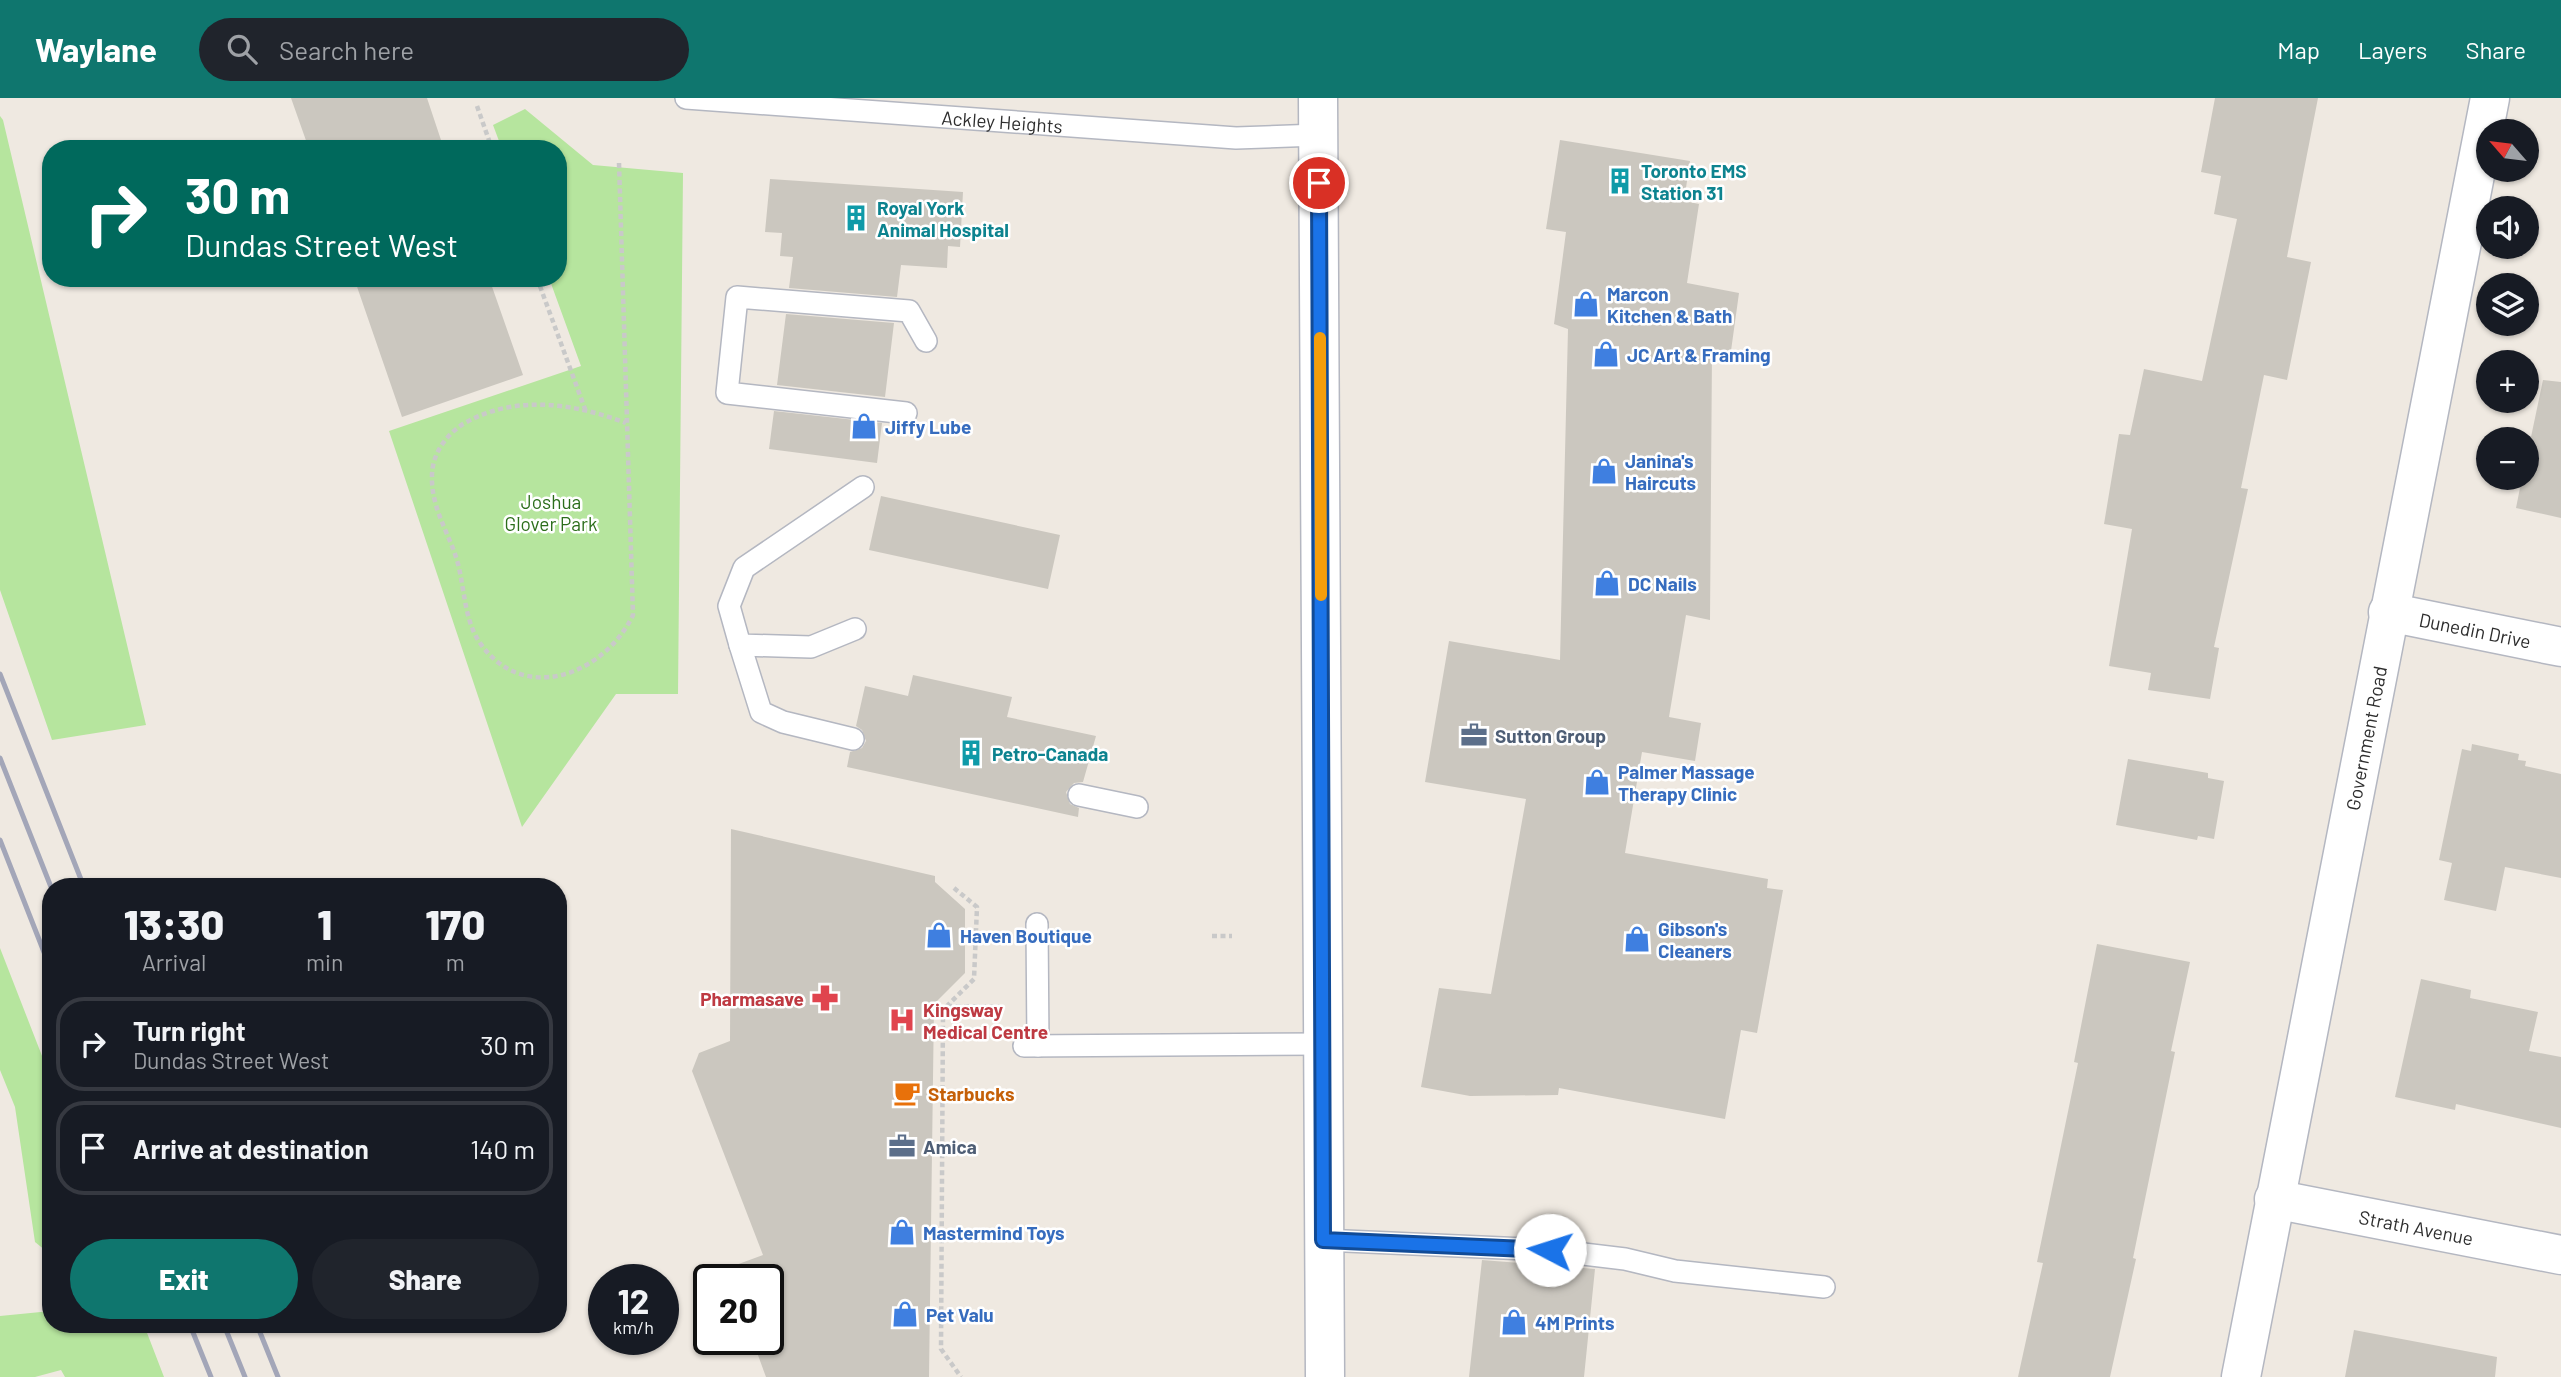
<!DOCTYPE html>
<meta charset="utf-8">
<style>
body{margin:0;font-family:Barlow,sans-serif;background:#20242c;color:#f1f3f6;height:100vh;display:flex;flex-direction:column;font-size:26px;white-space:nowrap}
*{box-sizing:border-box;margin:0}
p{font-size:23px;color:#9ea1a6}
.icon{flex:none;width:38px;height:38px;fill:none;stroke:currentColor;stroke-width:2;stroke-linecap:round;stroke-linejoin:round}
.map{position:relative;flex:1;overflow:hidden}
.side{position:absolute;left:42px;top:780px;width:525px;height:455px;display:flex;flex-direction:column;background:#171b24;border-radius:28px;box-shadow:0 2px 5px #0004}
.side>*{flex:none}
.hud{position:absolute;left:42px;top:42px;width:525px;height:147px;border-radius:28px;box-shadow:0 2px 5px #0004;background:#00695c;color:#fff;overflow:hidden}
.needle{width:46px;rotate:298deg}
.controls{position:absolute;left:2476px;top:21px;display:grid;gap:14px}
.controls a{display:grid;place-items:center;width:63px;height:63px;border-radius:50%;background:#171b24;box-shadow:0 2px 5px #0004;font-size:35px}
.speed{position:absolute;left:588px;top:1166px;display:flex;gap:14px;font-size:35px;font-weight:700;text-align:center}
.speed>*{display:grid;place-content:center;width:91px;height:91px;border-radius:50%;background:#171b24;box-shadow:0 2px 5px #0004;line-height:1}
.speed small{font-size:18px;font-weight:400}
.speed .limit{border:4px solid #111;border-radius:10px;background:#fff;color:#111}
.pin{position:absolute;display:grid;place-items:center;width:60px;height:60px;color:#fff;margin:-30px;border:4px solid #fff;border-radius:50%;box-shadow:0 2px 7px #0007}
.me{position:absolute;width:77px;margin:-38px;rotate:275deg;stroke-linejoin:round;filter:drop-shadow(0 0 5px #0008)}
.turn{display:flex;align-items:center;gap:24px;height:147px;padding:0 28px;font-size:32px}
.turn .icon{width:91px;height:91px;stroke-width:2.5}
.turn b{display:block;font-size:49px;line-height:60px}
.eta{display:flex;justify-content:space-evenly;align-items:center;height:119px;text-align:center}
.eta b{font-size:42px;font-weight:800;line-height:49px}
.cta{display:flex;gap:14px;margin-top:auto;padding:14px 28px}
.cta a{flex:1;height:80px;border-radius:42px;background:#0f766e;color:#fff;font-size:28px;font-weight:800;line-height:80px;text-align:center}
.cta a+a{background:#20242c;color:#f1f3f6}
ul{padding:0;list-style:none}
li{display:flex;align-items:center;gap:21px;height:94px;margin:0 14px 10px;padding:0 14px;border:4px solid #363941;border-radius:28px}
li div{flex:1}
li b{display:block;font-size:26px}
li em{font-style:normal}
header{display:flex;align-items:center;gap:42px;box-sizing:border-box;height:98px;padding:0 35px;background:#0f766e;color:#fff}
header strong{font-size:33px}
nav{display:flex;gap:38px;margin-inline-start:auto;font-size:24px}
.search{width:490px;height:63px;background:#20242c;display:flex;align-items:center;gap:18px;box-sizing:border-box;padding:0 24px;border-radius:38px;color:#9ea1a6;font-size:26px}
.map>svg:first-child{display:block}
</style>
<header>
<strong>Waylane</strong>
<div class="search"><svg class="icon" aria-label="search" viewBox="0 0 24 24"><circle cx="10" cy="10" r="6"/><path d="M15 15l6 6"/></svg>Search here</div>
<nav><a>Map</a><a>Layers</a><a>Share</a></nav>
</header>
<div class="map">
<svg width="2561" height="1279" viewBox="0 0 2561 1279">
<rect width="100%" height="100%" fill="#efe9e1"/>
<!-- green -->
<path fill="#b6e59e" d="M525,11L593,67L683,75L678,596H616L522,729L389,333L581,268L549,180H558V51H502L493,27Z
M0,18L3,22L146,627L52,642L0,492Z
M0,850L51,981V1157L35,1144L15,1009L0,972Z
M51,1213V1227H144L164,1279H65L61,1272L35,1279H0V1218Z"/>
<!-- building -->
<path fill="#cbc7bf" d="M291,0H427L444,51H309Z
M2215,0H2318L2287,159L2311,164L2287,282L2264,277L2241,390L2248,391L2214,549L2219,550L2210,601L2148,592L2151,575L2109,568L2132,431L2104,426L2119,336L2130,337L2144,271L2202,283L2237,121L2214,116L2221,78L2201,74Z
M1560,42L1690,63L1684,103L1699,106L1687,185L1739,195L1730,260L1712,253L1710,522L1686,517L1669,619L1701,625L1695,663L1642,654L1625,755L1768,781L1767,790L1783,792L1757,935L1741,932L1725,1021L1559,990L1558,997L1470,998L1421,989L1439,890L1491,896L1526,701L1425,684L1449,543L1560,562L1568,231L1554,226L1566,134L1546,131Z
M770,81L963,94L960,149L948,148L947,170L901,167L897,199L789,190L793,159L780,158L782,135L765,134Z
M354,180H489L523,277L402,319Z
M786,216L894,225L885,299L777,287Z
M2543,282L2561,284V420L2516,410L2522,380H2527V358Z
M774,313L882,325L877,365L769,351Z
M881,398L1060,437L1048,491L869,452Z
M913,577L1012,599L1007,619L1096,638L1083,684L1074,685L1066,694L1070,706L1079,710L1078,719L847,669L850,654L862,650L866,643L862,632L856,628L865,588L908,598Z
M2472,646L2519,656L2518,662L2526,663L2525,668L2561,676V780L2505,769L2496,813L2444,802L2452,765L2439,762L2462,651L2471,653Z
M2128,661L2208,675V680L2224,683L2214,741L2198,738L2197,742L2116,727Z
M731,731L935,778V784L965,811V875L934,906L929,1279H766L752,1241H768V1181H729L725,1171L763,1157L692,973L699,955L730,943Z
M2097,846L2190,864L2171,953L2175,954L2133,1160L2136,1161L2110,1279H2018L2043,1165L2037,1164L2078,965L2074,964Z
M2421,881L2471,892L2470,900L2538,914L2529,953L2561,959V1030L2456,1006L2455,1012L2395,999Z
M1482,1162L1595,1171L1584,1279H1469Z
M2354,1232L2497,1259L2495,1279H2345Z"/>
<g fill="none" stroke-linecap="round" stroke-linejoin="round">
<!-- lane casing -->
<g stroke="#b4b7c1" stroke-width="24">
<g id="lane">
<path id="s1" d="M686,0L1236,40L1318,37"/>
<path d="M906,315L727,295L737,199L909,213L926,243"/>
<path d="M855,531L811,549L740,547L729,508L744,470L863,389"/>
<path d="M740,547L761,614L783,624L853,641"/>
<path d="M1079,697L1137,709"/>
<path d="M1037,826L1038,948"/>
<path d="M1024,948L1323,946"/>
<path d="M1323,1142L1550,1152L1625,1161L1675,1173L1824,1189"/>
</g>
</g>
<!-- street casing -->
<g stroke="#b4b7c1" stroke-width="41">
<g id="street">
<path id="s2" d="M2388,514L2561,549"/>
<path id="s3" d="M2274,1101L2561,1157"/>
<path id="s4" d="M2241,1279L2490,0"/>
</g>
</g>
<!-- secondary casing -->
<g stroke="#b4b7c1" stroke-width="41">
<path id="secondary" d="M1318,0L1325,1279"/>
</g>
<!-- path -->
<path stroke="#c9c9c9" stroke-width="4.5" stroke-dasharray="5 3.5" stroke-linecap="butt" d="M477,8L492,51
M619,65L633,517C605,576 524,608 480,545C463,520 465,487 456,459C447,432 431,408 432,378C432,356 446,337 463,326C515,296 573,305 626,325
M537,180L585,311
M954,790L977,809L974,881L943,912L941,1251L961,1279
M1212,838H1232
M947,908L1000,909"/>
<!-- lane -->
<use href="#lane" stroke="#fff" stroke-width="21"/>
<!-- street -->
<use href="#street" stroke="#fff" stroke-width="38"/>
<!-- secondary -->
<use href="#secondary" stroke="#fff" stroke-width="38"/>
<!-- rail -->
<path stroke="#a3a6b8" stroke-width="5" d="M0,576L84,789
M0,660L51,789
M0,742L51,872
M190,1227L211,1279
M224,1227L245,1279
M257,1227L278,1279"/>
</g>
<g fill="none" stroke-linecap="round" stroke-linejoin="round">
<!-- route casing -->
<g stroke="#114b97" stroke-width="18">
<path id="route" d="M1319,85L1323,1142L1550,1152"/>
</g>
<!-- route -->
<use href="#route" stroke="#1a73e8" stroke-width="12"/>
<!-- slow -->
<path stroke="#f59e0b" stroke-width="12" d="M1320,240L1321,497"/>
</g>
<!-- icons -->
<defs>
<g id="building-bare" transform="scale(2.1)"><path d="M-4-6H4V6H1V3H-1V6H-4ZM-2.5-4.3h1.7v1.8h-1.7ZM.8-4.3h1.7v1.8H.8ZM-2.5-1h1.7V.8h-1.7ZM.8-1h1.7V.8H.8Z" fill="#0f9aa8" stroke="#fff" stroke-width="2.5" paint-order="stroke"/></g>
<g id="shop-bare" transform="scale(2.1)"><path d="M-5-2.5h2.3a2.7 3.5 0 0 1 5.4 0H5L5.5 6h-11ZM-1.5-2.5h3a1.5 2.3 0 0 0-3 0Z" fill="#3f7fe0" stroke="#fff" stroke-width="2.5" paint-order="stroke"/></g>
<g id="office-bare" transform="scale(2.1)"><path d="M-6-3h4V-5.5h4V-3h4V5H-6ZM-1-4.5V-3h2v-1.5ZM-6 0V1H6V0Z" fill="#5c6f8a" stroke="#fff" stroke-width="2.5" paint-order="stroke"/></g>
<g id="pharmacy-bare" transform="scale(2.1)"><path d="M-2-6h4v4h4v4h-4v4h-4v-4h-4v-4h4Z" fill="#e0444e" stroke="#fff" stroke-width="2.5" paint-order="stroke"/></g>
<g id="hospital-bare" transform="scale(2.1)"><path d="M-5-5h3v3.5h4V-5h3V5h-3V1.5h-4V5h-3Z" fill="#e0444e" stroke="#fff" stroke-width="2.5" paint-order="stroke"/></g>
<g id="cafe-bare" transform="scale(2.1)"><path d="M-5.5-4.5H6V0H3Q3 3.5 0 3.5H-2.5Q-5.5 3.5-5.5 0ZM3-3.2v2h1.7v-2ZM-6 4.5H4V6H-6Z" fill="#e8710a" stroke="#fff" stroke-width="2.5" paint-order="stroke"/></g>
</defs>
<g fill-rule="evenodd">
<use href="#building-bare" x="1620" y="83"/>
<use href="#building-bare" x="856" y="120"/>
<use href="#shop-bare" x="1586" y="206"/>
<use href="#shop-bare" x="1606" y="256"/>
<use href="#shop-bare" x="864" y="328"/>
<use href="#shop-bare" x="1604" y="373"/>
<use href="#shop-bare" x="1607" y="485"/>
<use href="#office-bare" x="1474" y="637"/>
<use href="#building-bare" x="971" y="655"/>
<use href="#shop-bare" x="1597" y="684"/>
<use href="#shop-bare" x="939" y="837"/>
<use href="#shop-bare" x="1637" y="841"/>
<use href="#pharmacy-bare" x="825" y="900"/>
<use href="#hospital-bare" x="902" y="922"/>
<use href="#cafe-bare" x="907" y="995"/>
<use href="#office-bare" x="902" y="1048"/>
<use href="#shop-bare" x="902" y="1134"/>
<use href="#shop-bare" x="905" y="1216"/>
<use href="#shop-bare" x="1514" y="1224"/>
</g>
<g text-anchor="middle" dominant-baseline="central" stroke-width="5" stroke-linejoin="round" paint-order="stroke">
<!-- street labels -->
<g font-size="19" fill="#2e2e2e" stroke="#fff">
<text stroke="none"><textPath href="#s1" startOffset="317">Ackley Heights</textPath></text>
<text stroke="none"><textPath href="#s2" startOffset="89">Dunedin Drive</textPath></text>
<text stroke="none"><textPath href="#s4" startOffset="651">Government Road</textPath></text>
<text stroke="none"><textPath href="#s3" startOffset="145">Strath Avenue</textPath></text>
</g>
<!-- culture labels -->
<g font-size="19" font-weight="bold" fill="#0d838f" stroke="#fff" text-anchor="start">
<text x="1641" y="72">Toronto EMS<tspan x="1641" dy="22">Station 31</tspan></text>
<text x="877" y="109">Royal York<tspan x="877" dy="22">Animal Hospital</tspan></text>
<text x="992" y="655">Petro-Canada</text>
</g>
<!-- shop labels -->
<g font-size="19" font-weight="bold" fill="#366cbe" stroke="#fff" text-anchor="start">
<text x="1607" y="195">Marcon<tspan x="1607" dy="22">Kitchen &amp; Bath</tspan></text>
<text x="1627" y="256">JC Art &amp; Framing</text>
<text x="885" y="328">Jiffy Lube</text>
<text x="1625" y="362">Janina's<tspan x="1625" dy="22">Haircuts</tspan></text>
<text x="1628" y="485">DC Nails</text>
<text x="1618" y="673">Palmer Massage<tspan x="1618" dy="22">Therapy Clinic</tspan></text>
<text x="1658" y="830">Gibson's<tspan x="1658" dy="22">Cleaners</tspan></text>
<text x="960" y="837">Haven Boutique</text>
<text x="923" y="1134">Mastermind Toys</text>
<text x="926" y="1216">Pet Valu</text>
<text x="1535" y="1224">4M Prints</text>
</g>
<!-- park labels -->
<g font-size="19" fill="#2c6e1b" stroke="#fff">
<text x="551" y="403">Joshua<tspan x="551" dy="22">Glover Park</tspan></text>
</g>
<!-- service labels -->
<g font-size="19" font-weight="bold" fill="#4e5e75" stroke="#fff" text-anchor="start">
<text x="1495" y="637">Sutton Group</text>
<text x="923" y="1048">Amica</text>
</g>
<!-- health labels -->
<g font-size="19" font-weight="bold" fill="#be3a42" stroke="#fff" text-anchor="end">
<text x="804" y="900">Pharmasave</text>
<text x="923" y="911" text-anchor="start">Kingsway<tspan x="923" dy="22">Medical Centre</tspan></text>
</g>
<!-- food labels -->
<g font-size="19" font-weight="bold" fill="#c56008" stroke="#fff" text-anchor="start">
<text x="928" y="995">Starbucks</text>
</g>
</g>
</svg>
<div class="controls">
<a><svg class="needle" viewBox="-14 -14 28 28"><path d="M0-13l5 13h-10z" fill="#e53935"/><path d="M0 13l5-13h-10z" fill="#9ea1a6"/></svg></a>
<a><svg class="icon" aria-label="sound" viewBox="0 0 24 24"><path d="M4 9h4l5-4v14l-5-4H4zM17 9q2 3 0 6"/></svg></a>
<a><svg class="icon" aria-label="layers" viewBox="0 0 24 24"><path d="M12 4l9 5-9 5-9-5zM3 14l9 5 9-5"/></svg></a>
<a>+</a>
<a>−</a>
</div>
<div class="speed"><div>12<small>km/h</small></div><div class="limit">20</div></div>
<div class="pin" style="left:1319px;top:85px;background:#d93025"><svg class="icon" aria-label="arrive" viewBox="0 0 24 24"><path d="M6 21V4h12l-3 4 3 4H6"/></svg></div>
<svg class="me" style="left:1550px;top:1152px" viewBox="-20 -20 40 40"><circle r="19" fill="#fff"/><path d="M0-13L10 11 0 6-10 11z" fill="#1a73e8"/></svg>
<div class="hud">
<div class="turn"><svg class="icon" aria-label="right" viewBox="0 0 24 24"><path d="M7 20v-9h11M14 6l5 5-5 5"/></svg><div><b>30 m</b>Dundas Street West</div></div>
</div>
<section class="side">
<div class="eta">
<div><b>13:30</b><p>Arrival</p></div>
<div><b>1</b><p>min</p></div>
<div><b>170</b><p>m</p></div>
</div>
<ul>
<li><svg class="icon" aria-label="right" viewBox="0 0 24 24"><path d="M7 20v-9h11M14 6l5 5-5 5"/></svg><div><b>Turn right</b><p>Dundas Street West</p></div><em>30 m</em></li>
<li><svg class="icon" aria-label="arrive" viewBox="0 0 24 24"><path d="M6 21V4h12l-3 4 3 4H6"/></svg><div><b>Arrive at destination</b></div><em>140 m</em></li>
</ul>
<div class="cta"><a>Exit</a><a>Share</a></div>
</section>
</div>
